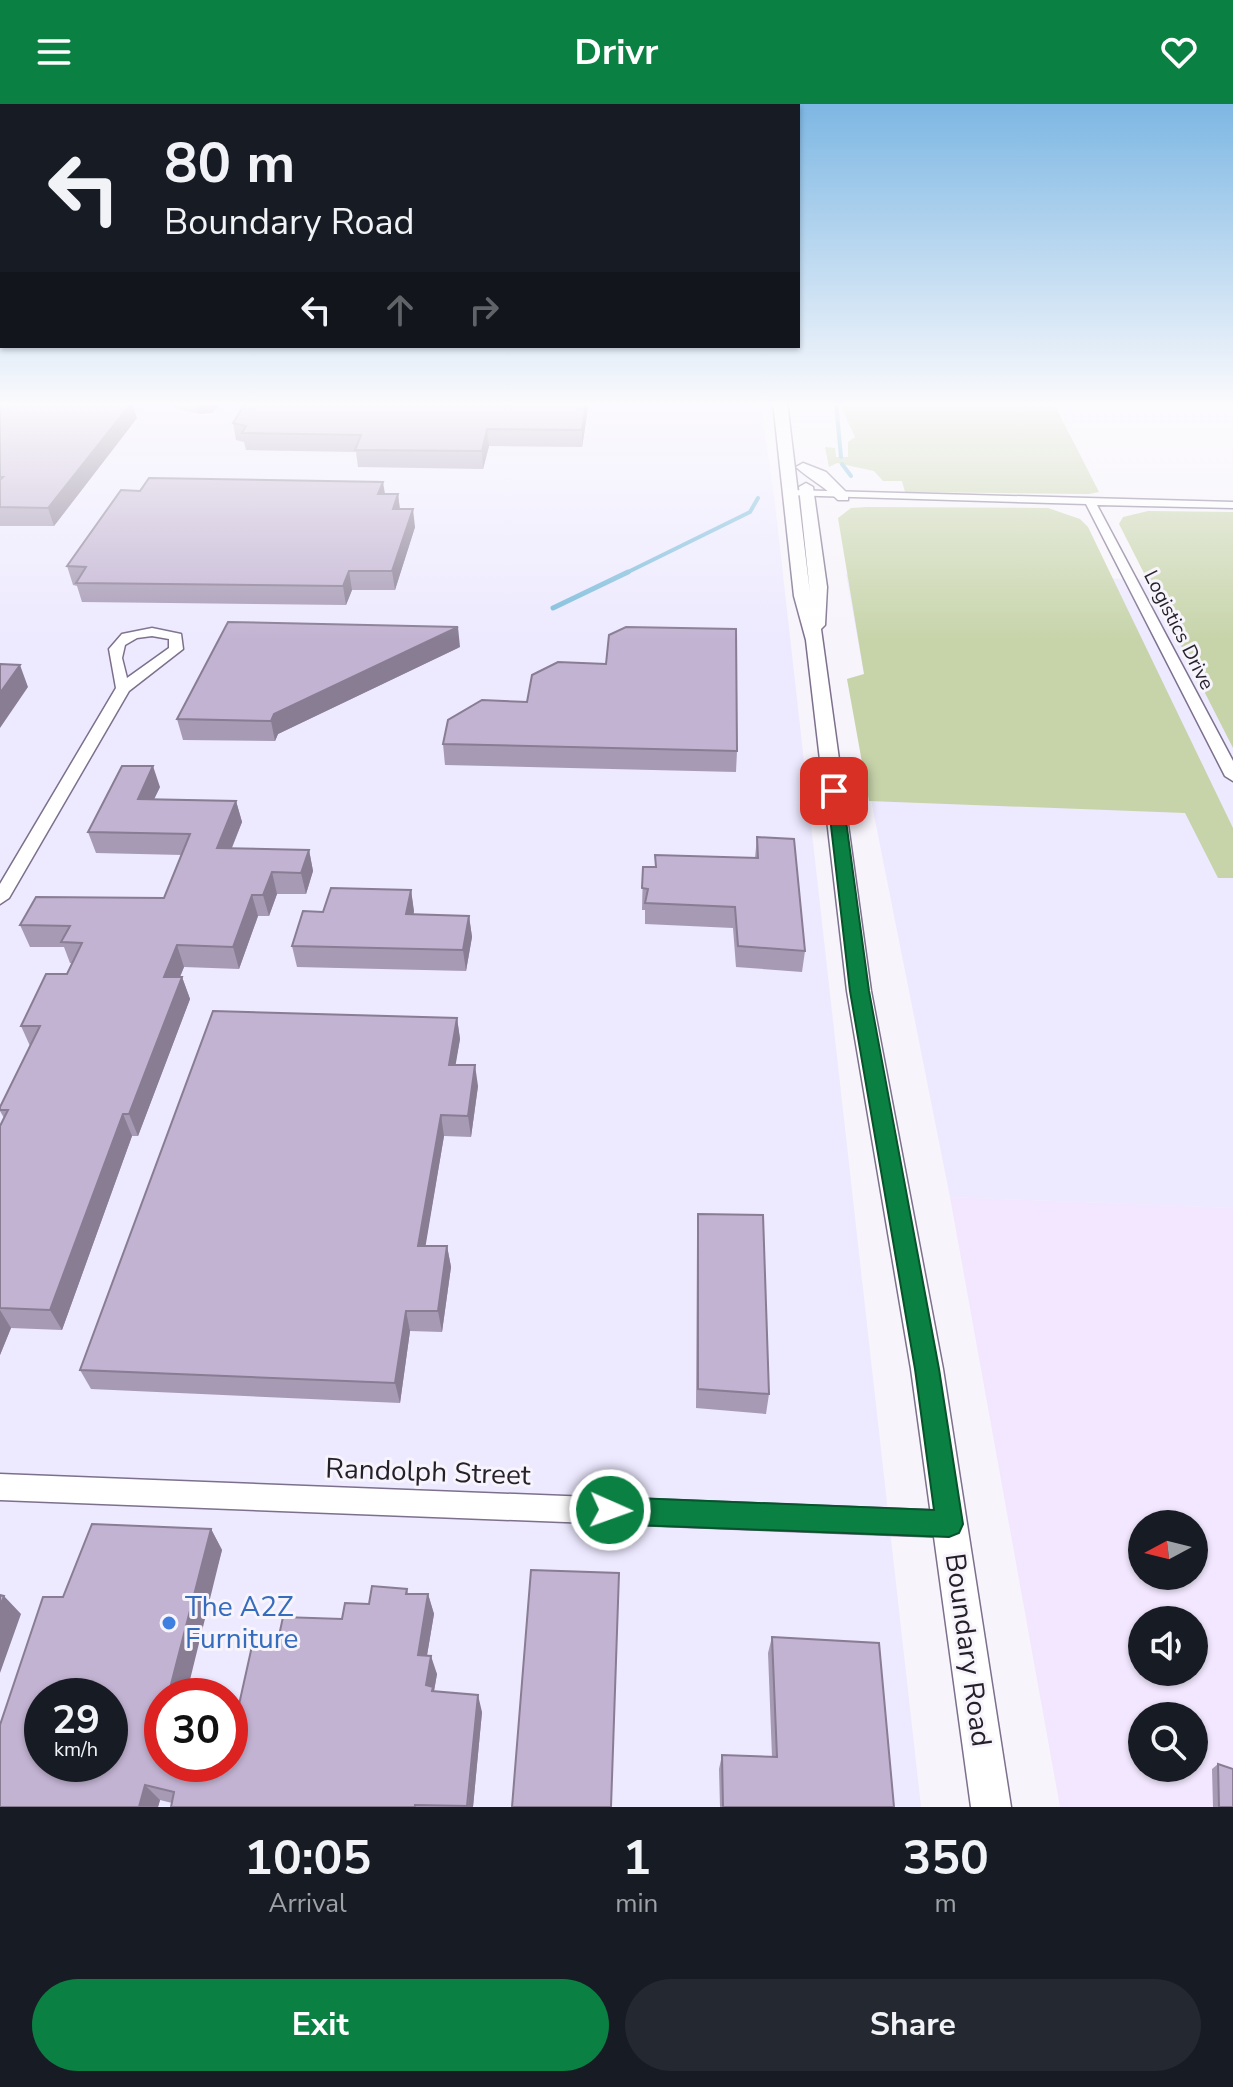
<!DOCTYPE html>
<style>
body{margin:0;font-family:"Nunito Sans",sans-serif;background:#242831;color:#f1f3f6;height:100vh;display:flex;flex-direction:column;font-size:30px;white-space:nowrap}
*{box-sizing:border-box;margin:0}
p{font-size:26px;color:#9ea1a6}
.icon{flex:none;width:44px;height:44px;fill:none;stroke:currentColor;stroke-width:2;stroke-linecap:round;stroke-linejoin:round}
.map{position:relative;height:1703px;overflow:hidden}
.panel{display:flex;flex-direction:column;background:#171b24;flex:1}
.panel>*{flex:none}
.hud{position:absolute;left:0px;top:0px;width:800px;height:244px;box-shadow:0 2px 6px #0004;background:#171b24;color:#f1f3f6;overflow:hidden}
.needle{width:52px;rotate:263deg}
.controls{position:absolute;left:1128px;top:1406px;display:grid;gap:16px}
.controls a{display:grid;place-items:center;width:80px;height:80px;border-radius:50%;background:#171b24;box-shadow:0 2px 6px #0004;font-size:40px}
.speed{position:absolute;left:24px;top:1574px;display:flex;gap:16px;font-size:40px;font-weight:700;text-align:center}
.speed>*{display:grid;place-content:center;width:104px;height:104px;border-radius:50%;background:#171b24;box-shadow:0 2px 6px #0004;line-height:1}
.speed small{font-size:20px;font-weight:400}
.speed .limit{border:12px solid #d22;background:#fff;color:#111}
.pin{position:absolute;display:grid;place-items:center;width:68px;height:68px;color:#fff;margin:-34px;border-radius:16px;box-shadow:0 4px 12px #0006}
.me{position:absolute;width:88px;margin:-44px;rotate:92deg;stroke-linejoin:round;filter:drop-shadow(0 0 6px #0008)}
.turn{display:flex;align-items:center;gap:28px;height:168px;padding:0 32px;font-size:36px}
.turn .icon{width:104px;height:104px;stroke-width:2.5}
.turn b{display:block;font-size:56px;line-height:68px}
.lanes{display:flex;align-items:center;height:76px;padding:0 32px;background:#0003;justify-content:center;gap:40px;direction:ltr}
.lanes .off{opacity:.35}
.eta{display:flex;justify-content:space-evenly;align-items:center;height:136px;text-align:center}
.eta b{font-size:48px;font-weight:700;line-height:56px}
.action{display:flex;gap:16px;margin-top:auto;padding:16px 32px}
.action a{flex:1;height:92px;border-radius:48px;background:#0b8043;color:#fff;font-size:32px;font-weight:700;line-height:92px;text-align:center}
.action a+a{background:#242831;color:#f1f3f6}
header{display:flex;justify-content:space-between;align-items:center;height:104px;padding:0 32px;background:#0b8043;color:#fff;font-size:36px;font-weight:700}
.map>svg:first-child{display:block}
</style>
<header><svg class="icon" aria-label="menu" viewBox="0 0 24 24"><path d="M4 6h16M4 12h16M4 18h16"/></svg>Drivr<svg class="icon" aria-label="heart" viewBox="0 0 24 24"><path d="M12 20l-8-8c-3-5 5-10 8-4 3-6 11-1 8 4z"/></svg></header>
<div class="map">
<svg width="1233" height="1703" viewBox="0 0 1233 1703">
<rect width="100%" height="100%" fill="#f7f4fb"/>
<!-- built -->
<path fill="#f2e7fe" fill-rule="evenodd" d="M950,1093L1233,1104V1703H1060ZM1142,1420H1194V1472H1142ZM1142,1516H1194V1568H1142ZM1142,1612H1194V1664H1142Z"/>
<!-- industrial -->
<path fill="#ede9ff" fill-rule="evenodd" d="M0,298H760L775,399L921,1703H0ZM42,1592H110V1660H42ZM162,1592H230V1660H162Z
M846,470L1233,477V1104L950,1093L847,575L864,570Z"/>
<!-- green -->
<path fill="#c7d4aa" d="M839,298H1053L1099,388L1089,390L905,388L902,377H883L874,367L837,359L829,363L825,343L835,344L836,353H848V338L855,333Z
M867,403L1048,404L1080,415L1088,423L1233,724V774H1218L1185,709L869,697L847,575L864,570L838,414L851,404Z
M1148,407L1233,408V644L1119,420L1123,413Z"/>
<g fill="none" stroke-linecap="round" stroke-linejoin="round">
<!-- stream-far1 -->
<path stroke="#7cbcdb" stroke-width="4" d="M836,298L841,353
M842,360L851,372
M624,470L750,408L758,394"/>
<!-- stream -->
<path stroke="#7cbcdb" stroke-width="5" d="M553,504L628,468"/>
<!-- street casing -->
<g stroke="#7d708c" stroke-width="3">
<path id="street" d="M791,386L1233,398V404L1097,401L1233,657V677L1225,672L1086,400L787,391L785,389Z
M152,524L181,530L183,545L129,587L9,794L0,800V780L116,584L109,545L122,530ZM152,532L169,535V544L127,574L122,554L125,541L137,534Z
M0,1370L949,1407L958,1411L962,1420L958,1429L949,1433L0,1396Z"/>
</g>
<!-- secondary casing -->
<g stroke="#7d708c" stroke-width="3">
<path id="secondary" d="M773,298H787L810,489L799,383L806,379L813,383L827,483L825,521L821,525L871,887L943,1265L1011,1703H971L911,1265L847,887L806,536L794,492Z
M803,359L826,368L848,390V396H838C824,382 809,375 796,363Z"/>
</g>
<!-- street -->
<use href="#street" fill="#fff" fill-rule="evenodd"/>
<!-- secondary -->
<use href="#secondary" fill="#fff" fill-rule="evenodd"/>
</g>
<!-- wall -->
<path fill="#a79ab5" d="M0,298L137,314L54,422H0Z
M174,298H589L582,343L489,342L483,365L358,363L356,348L246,346L244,338L236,336L233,319L244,301L221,300L212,309L199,310L175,304Z
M385,390H398L400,405L415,423L395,486H352L346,501L82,498L77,482L73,481L67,462Z
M460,543L278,630L275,637L183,636L177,615Z
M527,598L737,647L736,668L445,661L443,640Z
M160,683L154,695L236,697L242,718L232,744L309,746L313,767L306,790H277L269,812H258L239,865L184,863L180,873H182L190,895L138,1032H132L62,1226L11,1224L0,1251V1022L4,1014L0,1007V1003L30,942L21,922L67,870L72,859H70L64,843H30L20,821L164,794L182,751L96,749L88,728Z
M757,733L805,847L802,868L736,863L733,824L645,820V806H642L643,763H655V751L755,754Z
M411,786L414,810L469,812L472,833L466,867L297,863L292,842L323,808Z
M457,914L460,935L455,961L478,982L471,1033L444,1032L425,1142H447L451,1163L442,1228L410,1227L400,1299L91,1285L80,1266Z
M698,1110L769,1290L766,1310L696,1304L697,1131Z
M211,1425L222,1446L162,1660H230L277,1541L342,1515L369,1500L407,1485L408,1490H428L434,1510L427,1551L437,1570L434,1587L482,1608L473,1703H171L172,1699L160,1696L158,1703H0L63,1493Z
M772,1533L894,1703H720L719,1665L722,1651L772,1653L768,1549Z
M1218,1660L1233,1703H1213L1212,1665Z"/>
<!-- shaded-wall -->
<path fill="#887d93" d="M132,298L137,314L54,422L48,404Z
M196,298H221V300L212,309L199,310Z
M586,298H589L582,343V326Z
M487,325L489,342L483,365L482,347Z
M383,378L386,396L378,390Z
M398,390L400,408L393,405Z
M413,405L415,423L395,486L392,467Z
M349,467L352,486L346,501L343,482Z
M458,523L460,543L278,630L275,637L271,617L274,610Z
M20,561L28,583L0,624V589Z
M153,662L160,683L144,716L138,695Z
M236,697L242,718L223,765L217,744Z
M309,746L313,767L306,790L301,769Z
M272,768L277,790L269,812L263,791Z
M411,786L414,807L409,831L406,810Z
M252,791L258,812L239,865L233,843Z
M469,812L472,833L466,867L463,846Z
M177,841L184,863L171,894L164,873Z
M182,873L190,895L138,1032L129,1010Z
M457,914L460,935L452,982L449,961Z
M475,961L478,982L471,1033L468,1012Z
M123,1010L132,1032L62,1226L50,1206Z
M441,1011L444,1032L422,1163L418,1142Z
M447,1142L451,1163L442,1228L438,1207Z
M0,1206L11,1224L0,1251Z
M406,1207L410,1227L400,1299L395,1279Z
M211,1425L222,1446L186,1592H168Z
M428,1490L434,1510L424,1569L418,1551Z
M4,1492L21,1510L0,1569V1502Z
M431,1552L437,1570L434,1587L438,1600L426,1581Z
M478,1591L482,1608L473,1703H468Z
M162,1616V1652L155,1643Z
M145,1681L160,1696L158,1703H139Z"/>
<!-- building -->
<path fill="#c2b3d2" stroke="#887d93" stroke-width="2" fill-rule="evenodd" d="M0,298H132L48,404L0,403V376L3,373H0Z
M246,298H586L582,326L487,325L482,347L355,346L361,331L242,329L246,322L233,319Z
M149,374L383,378L378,390H398L393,405H413L392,467H349L343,482L76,479L86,463L67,462L121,386L140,387Z
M228,518L458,523L274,610L271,617L177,615Z
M626,523L736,525L737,647L443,640L448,616L482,596L527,598L532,571L558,558L606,560L609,531Z
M0,560L20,561L0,589Z
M122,662H153L138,695L236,697L217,744L309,746L301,769L272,768L263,791H252L233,843L177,841L164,873H182L129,1010H123L50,1206L0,1204V1022L8,1006H0V1003L40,922H21L46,870H67L82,839L61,838L70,822L20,821L36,793L164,794L190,730L88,728Z
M757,733L794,735L805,847L738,842L735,803L645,799L648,785L642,784L643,763H656L655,751L758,754Z
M331,784L411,786L406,810L469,812L463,846L292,842L303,807L323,808Z
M213,907L457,914L449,961H475L468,1012L441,1011L418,1142H447L438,1207H406L395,1279L80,1266Z
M698,1110L763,1111L769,1290L698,1285Z
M92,1420L211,1425L168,1592H162V1616L155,1643L162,1644V1660H230V1641L252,1542L277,1541L283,1513L342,1515L345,1499L369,1500L372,1482L407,1485L406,1490H428L418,1551L431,1552L426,1581L433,1583L432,1587L478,1591L467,1702L415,1701V1703H171L174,1688L145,1681L139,1703H0V1621L43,1493H63ZM42,1592H110V1660H42Z
M531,1466L619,1469L611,1703H512Z
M0,1491L4,1492L0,1502Z
M772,1533L879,1539L894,1703H723L722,1651L777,1653Z
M1218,1660L1233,1665V1703H1219Z"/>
<!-- sky -->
<linearGradient id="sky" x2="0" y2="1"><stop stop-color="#7db7e3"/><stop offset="0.56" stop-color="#fbfafd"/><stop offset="1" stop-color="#fbfafd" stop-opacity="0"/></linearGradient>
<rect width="1233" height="536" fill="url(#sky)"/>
<!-- route -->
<path fill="#0b8043" stroke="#07532c" stroke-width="2" d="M834,682L842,687L869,887L939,1265L963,1420L959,1429L949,1433L610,1420L601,1416L597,1406L601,1397L610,1393L934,1406L915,1265L850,887L827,687Z"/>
<!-- markers -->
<circle fill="#3f7fe0" stroke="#f7f4fb" stroke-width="3" cx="169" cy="1519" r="8"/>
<g text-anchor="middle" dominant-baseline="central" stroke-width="6" stroke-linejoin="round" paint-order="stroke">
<!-- far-street labels -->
<g font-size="20" fill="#251f2a" stroke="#f7f4fb">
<text transform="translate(1179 526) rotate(63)">Logistics Drive</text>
</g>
<!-- near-street labels -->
<g font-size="28" fill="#251f2a" stroke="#f7f4fb">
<text transform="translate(428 1368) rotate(2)">Randolph Street</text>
<text transform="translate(968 1546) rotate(82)">Boundary Road</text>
</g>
<!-- near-shop labels -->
<g font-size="28" fill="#366cbe" stroke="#f7f4fb" text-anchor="start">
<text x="185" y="1503">The A2Z<tspan x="185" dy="32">Furniture</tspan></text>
</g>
</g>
</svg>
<div class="controls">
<a><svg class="needle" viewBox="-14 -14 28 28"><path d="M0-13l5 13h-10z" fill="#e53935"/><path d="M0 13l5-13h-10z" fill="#9ea1a6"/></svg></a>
<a><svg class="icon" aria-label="sound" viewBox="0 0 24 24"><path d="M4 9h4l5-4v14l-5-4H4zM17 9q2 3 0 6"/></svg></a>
<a><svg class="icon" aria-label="search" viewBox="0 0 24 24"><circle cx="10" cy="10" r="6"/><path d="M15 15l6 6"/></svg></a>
</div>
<div class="speed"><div>29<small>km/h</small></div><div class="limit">30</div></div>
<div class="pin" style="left:834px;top:687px;background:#d93025"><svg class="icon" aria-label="arrive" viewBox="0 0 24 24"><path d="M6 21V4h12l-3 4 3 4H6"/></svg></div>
<svg class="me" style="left:610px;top:1406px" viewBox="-20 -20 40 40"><circle r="17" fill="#0b8043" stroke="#fff" stroke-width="3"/><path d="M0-11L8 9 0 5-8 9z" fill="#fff"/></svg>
<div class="hud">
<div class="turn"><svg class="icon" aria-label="left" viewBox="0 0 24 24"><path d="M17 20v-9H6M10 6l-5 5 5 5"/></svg><div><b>80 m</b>Boundary Road</div></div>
<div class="lanes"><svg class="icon" aria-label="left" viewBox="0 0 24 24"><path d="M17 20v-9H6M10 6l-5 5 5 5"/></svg><svg class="icon off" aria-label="ahead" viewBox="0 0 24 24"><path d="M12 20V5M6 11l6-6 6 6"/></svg><svg class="icon off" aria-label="right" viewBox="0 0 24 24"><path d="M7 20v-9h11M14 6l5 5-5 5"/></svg></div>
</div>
</div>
<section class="panel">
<div class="eta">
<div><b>10:05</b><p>Arrival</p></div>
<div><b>1</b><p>min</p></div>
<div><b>350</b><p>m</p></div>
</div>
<div class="action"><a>Exit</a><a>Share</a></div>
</section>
